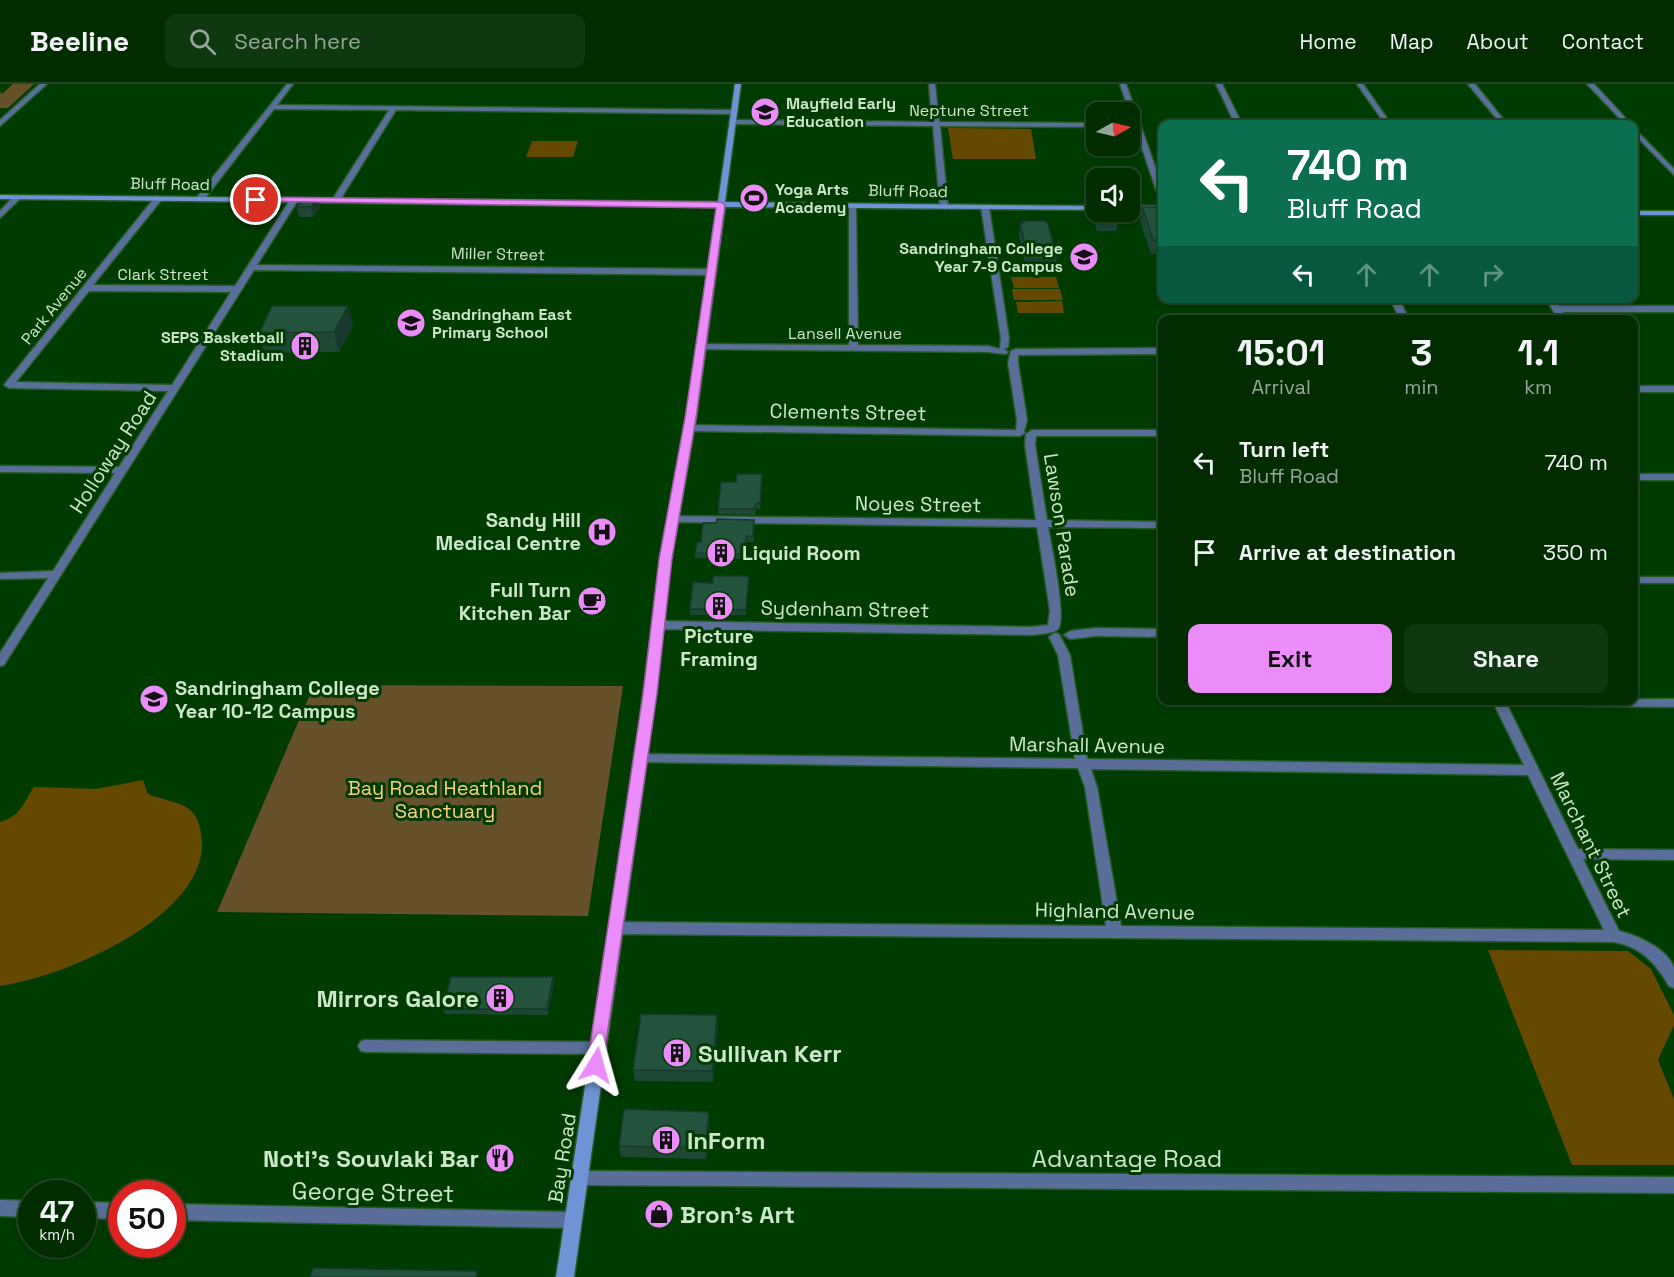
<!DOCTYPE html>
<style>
body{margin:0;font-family:"Space Grotesk",sans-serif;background:#0e380f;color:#f1f3f6;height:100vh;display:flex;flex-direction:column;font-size:22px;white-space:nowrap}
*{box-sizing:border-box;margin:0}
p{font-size:20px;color:#95a799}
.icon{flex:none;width:33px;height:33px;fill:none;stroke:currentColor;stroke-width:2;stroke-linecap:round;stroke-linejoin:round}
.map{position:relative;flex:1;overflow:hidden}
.sheet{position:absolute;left:1158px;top:231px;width:480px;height:390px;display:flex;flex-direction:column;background:#002c00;border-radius:12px;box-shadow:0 3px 9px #0003,0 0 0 2px #224822}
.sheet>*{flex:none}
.top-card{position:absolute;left:1158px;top:36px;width:480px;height:183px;border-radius:12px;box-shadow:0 3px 9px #0003,0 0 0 2px #224822;background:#0b6e4f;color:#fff;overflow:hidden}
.needle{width:39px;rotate:82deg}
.fabs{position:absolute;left:1086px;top:18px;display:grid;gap:12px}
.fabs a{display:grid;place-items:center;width:54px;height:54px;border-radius:12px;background:#002c00;box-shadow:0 3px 9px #0003,0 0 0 2px #224822;font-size:30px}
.speed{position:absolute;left:18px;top:1096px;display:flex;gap:12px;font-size:30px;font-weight:700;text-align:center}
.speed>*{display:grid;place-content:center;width:78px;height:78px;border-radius:50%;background:#002c00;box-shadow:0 3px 9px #0003,0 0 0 2px #224822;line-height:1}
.speed small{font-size:15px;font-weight:400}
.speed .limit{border:9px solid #d22;background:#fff;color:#111}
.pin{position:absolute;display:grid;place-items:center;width:51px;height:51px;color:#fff;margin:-26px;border:3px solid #fff;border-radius:50%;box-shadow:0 2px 6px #0007}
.me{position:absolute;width:66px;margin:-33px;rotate:8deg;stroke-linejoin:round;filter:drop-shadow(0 0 4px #0008)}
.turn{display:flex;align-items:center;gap:21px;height:126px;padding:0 30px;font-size:27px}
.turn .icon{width:78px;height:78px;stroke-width:2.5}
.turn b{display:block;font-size:42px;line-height:51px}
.lanes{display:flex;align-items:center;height:57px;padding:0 30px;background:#0003;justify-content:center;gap:30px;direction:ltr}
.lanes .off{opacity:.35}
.eta{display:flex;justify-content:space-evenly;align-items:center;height:102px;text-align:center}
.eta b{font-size:36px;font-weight:700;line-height:42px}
.button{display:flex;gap:12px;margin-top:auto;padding:12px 30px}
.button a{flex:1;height:69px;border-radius:12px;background:#ec8cfa;color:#111;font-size:24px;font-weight:700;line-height:69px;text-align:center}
.button a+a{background:#0e380f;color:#f1f3f6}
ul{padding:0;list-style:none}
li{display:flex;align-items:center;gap:18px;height:90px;padding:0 30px}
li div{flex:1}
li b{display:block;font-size:22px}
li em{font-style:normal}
header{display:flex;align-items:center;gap:36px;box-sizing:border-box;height:84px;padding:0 30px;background:#002c00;border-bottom:2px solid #224822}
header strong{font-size:28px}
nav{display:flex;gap:33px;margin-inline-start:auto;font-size:21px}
.search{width:420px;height:54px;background:#0e380f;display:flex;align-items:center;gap:15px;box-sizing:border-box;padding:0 21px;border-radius:12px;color:#95a799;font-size:22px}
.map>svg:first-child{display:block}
</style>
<header>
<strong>Beeline</strong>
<div class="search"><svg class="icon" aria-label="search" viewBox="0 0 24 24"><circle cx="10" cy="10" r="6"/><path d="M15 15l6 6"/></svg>Search here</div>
<nav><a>Home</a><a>Map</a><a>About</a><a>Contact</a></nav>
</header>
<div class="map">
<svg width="1674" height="1193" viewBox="0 0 1674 1193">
<rect width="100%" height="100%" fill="#003b00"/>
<!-- green -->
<path fill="#664900" d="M948,44L1031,45L1036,75H953Z
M532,57H578L573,73H526Z
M1011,193H1056L1059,204H1014Z
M1012,205H1060L1063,216H1014Z
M1062,217L1064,229H1018L1016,218Z
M143,696L147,708L150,711C161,715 180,718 189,725C199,733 201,746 202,758C205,834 62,894 0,902V738C21,732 23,719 34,703L96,705Z
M1488,866L1628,867L1651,885L1674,931V941L1658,976L1674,1015V1081H1572Z"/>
<!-- forest -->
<path fill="#66512a" d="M13,0H34L8,24H0V8L2,10Z
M314,601L623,602L588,832L217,828Z"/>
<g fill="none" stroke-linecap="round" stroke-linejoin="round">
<!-- minor casing -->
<g stroke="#255a24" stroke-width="3">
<path id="minor" d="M287,0H293L277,21L734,26L737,28L734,30L396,26L340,116L336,118L332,116L389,26L274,25L203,117H197V113Z
M929,0H935L939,38L1096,39V43L940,42L948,123L944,125L940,123L933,42L733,40L729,38L733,36L932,38Z
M1216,0H1222L1242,40H1235Z
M1357,0H1363L1391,40H1385Z
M1468,0H1475L1507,40H1501Z
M1587,0H1594L1631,40H1625Z
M1634,44L1674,85V91L1634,50Z
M15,111L22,113L0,134V127Z
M156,112L163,114L93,201L235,202L290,116L294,114L298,116L257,181L712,185L716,188L712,191L254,186L4,581L0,582V569L48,494L0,495V489L53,487L115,389L0,388V382L119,383L168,307L9,304L4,301ZM89,207L231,208L172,301L16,298Z
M849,120L856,122L858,261L988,262L1000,265L1001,254L981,123L985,121L989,123L1009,254L1008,263L1004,265L1008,268L1006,270L988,268L698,265V261L701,260L849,261Z
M1390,214H1399L1409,236H1400Z
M1545,214H1554L1559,222H1674V228H1563L1568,236H1559Z
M1162,264V270L1018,271V279L1027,336L1024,347L1025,349L1020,352L689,347L684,344L689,341L1016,346L1017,336L1008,279L1011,267L1016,265Z
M1634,302H1674V308H1634Z
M1032,346H1162V352H1036L1035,361L1047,436L1162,438V444L1048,443C1051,459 1067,535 1058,545C1053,550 1038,550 1031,551L659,545L653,541L659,537L1031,543L1048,541L1050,527L1037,443L672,438L667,435L672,432L1036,436L1025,361L1026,350Z
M1634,390H1674V396H1634Z
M1634,493H1674V499H1634Z
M1096,544L1162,545V553L1096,552L1070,555L1064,551L1070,547Z
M1055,549L1059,550L1070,571L1087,675L1524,681L1492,616L1674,615V623L1507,621L1578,765L1674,766V776L1583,775L1619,847C1637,851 1668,865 1674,884C1674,890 1674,898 1674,904L1669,902C1656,879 1641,863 1614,858L616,850L611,848L609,844L611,840L616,838L1106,842L1085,703L1078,684L641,678L637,677L635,674L637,671L641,670L1075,675L1058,571L1049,553ZM1091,685L1528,691L1604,846L1121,842L1097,703Z
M366,956L599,958L604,959L607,964L604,969L599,970L366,968L361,967L358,962L361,957Z
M579,1087L1674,1093V1109L579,1101L573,1099L571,1094L573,1089Z"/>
</g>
<!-- tertiary casing -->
<g stroke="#255a24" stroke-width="3">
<path id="tertiary" d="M40,0H47L0,42V36Z
M1120,0H1126L1162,102V113L1158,111Z
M0,1116L32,1117V1133L0,1132Z
M82,1118L122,1119V1135L82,1134Z
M172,1120L573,1128L579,1130L581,1136L579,1142L573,1144L172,1136Z"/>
</g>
<!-- secondary casing -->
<g stroke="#255a24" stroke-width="3">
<path id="secondary" d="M735,0H741L725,118L1096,122V126L725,123L696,334L670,482L647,674L574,1193H556L635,674L660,482L686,334L717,123L0,115V111L718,118Z
M1130,122H1162V126H1130Z
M1634,127H1674V131H1634Z"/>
</g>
<!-- minor -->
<use href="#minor" fill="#596f99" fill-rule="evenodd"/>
<!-- tertiary -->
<use href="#tertiary" fill="#596f99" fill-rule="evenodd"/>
<!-- secondary -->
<use href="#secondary" fill="#7093d5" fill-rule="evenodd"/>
</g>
<!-- wall -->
<path fill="#1e4734" d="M317,113L320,122L313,133H299L297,123Z
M1142,123H1162V170H1151L1140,137Z
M1094,124L1118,138L1116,147H1097L1093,133Z
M1023,137L1057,175L1055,189H1027L1019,153L1020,139H1023Z
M348,222L353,242L339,268L264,269L259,249Z
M762,395L760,425H756L755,431L718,430V425L736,398Z
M754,436V458H747L744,475L695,474V469L701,458L716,439Z
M749,492L746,531H690V525L713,499Z
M553,893L554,898L548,931L445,930L443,925Z
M717,931L718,942L713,998L635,997L633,986Z
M709,1028L710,1039L706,1075L621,1073L619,1062Z"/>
<!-- shaded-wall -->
<path fill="#18392b" d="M317,113L320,122L313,133L311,123Z
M348,222L353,242L339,268L334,248Z
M747,452V458L744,475V470Z
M749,492V497L746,531V526Z
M553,893L554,898L548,931L547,925Z
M717,931L718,942L713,998L712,987Z
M709,1028L710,1039L706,1075L705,1064Z"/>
<!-- building -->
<path fill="#23523d" stroke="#18392b" stroke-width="1.5" d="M303,113H317L311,123H297Z
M1142,123H1162V156H1153Z
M1094,124H1096V128H1113L1118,138H1098Z
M1023,137H1044L1048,139L1057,175H1028L1020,139H1024Z
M272,222H348L334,248L259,249Z
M737,390H762L760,419H756L755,425H718L721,398H736Z
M717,435L754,436L753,452H747L744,470L695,469L697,458H701L703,439H716Z
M713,492H749L746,526L690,525L693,498L713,499Z
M451,893H553L547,925H443Z
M641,930L717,931L712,987L633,986Z
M624,1025L709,1028L705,1064L619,1062Z
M313,1184L477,1187L476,1193H310Z"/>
<!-- route -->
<path fill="#ec8cfa" stroke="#995ba2" stroke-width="1.5" d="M256,113L721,118L725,121L696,334L672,475L657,610L602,986L596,989L590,986L587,981L643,610L659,475L685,334L716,124L253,117V114Z"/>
<!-- icons -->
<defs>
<g id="school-disc" transform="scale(1.5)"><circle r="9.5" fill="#ec8cfa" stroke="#003b00"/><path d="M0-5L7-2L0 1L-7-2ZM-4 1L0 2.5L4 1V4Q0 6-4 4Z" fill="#111"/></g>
<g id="stadium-disc" transform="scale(1.5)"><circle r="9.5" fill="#ec8cfa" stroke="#003b00"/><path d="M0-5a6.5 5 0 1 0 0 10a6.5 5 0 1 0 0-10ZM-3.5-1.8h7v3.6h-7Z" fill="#111"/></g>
<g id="building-disc" transform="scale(1.5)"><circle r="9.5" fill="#ec8cfa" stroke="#003b00"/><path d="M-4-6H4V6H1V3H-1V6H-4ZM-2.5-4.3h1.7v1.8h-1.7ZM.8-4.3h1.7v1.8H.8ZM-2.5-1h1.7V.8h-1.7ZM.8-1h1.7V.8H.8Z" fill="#111"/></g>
<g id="hospital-disc" transform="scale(1.5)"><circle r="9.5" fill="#ec8cfa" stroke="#003b00"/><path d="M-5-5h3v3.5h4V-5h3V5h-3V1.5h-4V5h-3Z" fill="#111"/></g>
<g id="cafe-disc" transform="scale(1.5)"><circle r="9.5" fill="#ec8cfa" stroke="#003b00"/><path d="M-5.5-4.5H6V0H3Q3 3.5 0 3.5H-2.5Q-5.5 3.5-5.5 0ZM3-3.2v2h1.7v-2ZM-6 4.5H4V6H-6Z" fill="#111"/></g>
<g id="restaurant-disc" transform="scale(1.5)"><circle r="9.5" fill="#ec8cfa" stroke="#003b00"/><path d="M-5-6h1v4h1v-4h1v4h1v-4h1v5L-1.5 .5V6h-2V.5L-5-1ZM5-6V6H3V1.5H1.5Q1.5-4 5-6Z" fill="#111"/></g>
<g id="shop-disc" transform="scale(1.5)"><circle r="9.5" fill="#ec8cfa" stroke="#003b00"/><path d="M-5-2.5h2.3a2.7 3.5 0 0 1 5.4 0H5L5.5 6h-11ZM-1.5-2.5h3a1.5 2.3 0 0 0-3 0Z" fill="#111"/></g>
</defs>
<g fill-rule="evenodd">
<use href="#school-disc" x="765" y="28"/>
<use href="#stadium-disc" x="754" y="114"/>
<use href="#school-disc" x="1084" y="173"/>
<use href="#school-disc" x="411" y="239"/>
<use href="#building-disc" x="305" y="262"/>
<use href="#hospital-disc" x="602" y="448"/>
<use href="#building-disc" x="721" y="469"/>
<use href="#cafe-disc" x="592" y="517"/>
<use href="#building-disc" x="719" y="522"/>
<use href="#school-disc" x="154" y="615"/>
<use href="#building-disc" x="500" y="914"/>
<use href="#building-disc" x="677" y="969"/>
<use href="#building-disc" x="666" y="1056"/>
<use href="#restaurant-disc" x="500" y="1074"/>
<use href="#shop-disc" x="659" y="1130"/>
</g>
<g text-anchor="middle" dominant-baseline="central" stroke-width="6" stroke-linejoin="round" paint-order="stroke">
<!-- far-poi labels -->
<g font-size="16" font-weight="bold" fill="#cbe8c8" stroke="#003b00" text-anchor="start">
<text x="786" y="19">Mayfield Early<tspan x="786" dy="18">Education</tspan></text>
<text x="775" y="105">Yoga Arts<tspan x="775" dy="18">Academy</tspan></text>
<text x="1063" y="164" text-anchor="end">Sandringham College<tspan x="1063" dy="18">Year 7-9 Campus</tspan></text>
<text x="432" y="230">Sandringham East<tspan x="432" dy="18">Primary School</tspan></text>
<text x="284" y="253" text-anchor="end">SEPS Basketball<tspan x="284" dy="18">Stadium</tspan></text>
</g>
<!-- far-street labels -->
<g font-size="16" fill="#cbe8c8" stroke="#003b00">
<text x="969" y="26">Neptune Street</text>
<text transform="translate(170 100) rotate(1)">Bluff Road</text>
<text transform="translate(908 107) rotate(1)">Bluff Road</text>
<text transform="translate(498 170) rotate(1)">Miller Street</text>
<text x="163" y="190">Clark Street</text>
<text transform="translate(54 222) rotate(-51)">Park Avenue</text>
<text x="845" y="249">Lansell Avenue</text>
</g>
<!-- street labels -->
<g font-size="20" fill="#cbe8c8" stroke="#003b00">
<text transform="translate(848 328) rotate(1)">Clements Street</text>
<text transform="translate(113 368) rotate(-57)">Holloway Road</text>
<text transform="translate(918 420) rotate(1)">Noyes Street</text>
<text transform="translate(1062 441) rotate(81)">Lawson Parade</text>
<text transform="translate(845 525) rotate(1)">Sydenham Street</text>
<text transform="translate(1087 661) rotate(1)">Marshall Avenue</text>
<text transform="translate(1591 761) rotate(64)">Marchant Street</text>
<text transform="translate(1115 827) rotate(1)">Highland Avenue</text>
<text transform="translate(562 1074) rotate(-81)">Bay Road</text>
</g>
<!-- poi labels -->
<g font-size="20" font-weight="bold" fill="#cbe8c8" stroke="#003b00" text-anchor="end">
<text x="581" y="436">Sandy Hill<tspan x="581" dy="23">Medical Centre</tspan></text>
<text x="742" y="469" text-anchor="start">Liquid Room</text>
<text x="571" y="506">Full Turn<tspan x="571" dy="23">Kitchen Bar</tspan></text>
<text x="719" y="552" text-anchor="middle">Picture<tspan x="719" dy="23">Framing</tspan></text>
<text x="175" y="604" text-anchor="start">Sandringham College<tspan x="175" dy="23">Year 10-12 Campus</tspan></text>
</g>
<!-- park labels -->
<g font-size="20" fill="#fbd07e" stroke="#003b00">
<text x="445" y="704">Bay Road Heathland<tspan x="445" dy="23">Sanctuary</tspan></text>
</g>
<!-- near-poi labels -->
<g font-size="24" font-weight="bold" fill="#cbe8c8" stroke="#003b00" text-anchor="start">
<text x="479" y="914" text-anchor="end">Mirrors Galore</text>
<text x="698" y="969">Sullivan Kerr</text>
<text x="687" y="1056">InForm</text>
<text x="479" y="1074" text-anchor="end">Noti's Souvlaki Bar</text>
<text x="680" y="1130">Bron's Art</text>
</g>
<!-- near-street labels -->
<g font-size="24" fill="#cbe8c8" stroke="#003b00">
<text x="1127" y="1074">Advantage Road</text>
<text transform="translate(373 1108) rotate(1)">George Street</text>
</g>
</g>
</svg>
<div class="fabs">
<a><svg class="needle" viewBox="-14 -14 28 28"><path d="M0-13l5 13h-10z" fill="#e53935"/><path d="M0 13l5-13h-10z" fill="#95a799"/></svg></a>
<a><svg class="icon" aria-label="sound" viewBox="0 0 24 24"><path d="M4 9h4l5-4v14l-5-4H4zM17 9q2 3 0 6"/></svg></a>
</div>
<div class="speed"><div>47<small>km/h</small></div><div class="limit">50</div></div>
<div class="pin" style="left:256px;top:116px;background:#d93025"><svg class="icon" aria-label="arrive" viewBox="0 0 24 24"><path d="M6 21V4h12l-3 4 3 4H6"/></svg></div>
<svg class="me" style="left:596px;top:981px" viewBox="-20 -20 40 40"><path d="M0-17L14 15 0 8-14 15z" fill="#ec8cfa" stroke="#fff" stroke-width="4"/></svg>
<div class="top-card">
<div class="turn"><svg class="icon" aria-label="left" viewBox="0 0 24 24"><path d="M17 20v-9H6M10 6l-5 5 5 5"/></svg><div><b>740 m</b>Bluff Road</div></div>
<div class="lanes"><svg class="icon" aria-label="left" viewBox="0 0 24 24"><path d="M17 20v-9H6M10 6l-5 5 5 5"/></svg><svg class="icon off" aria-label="ahead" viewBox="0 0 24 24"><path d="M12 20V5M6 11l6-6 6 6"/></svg><svg class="icon off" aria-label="ahead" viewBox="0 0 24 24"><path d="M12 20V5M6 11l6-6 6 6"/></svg><svg class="icon off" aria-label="right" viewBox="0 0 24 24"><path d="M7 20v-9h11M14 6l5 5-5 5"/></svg></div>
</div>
<section class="sheet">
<div class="eta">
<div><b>15:01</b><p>Arrival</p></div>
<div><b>3</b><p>min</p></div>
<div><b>1.1</b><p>km</p></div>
</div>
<ul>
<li><svg class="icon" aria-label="left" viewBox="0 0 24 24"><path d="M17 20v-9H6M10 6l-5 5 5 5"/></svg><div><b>Turn left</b><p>Bluff Road</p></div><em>740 m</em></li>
<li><svg class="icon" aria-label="arrive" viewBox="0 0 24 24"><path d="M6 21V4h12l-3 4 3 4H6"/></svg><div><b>Arrive at destination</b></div><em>350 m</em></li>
</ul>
<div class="button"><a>Exit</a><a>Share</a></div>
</section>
</div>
